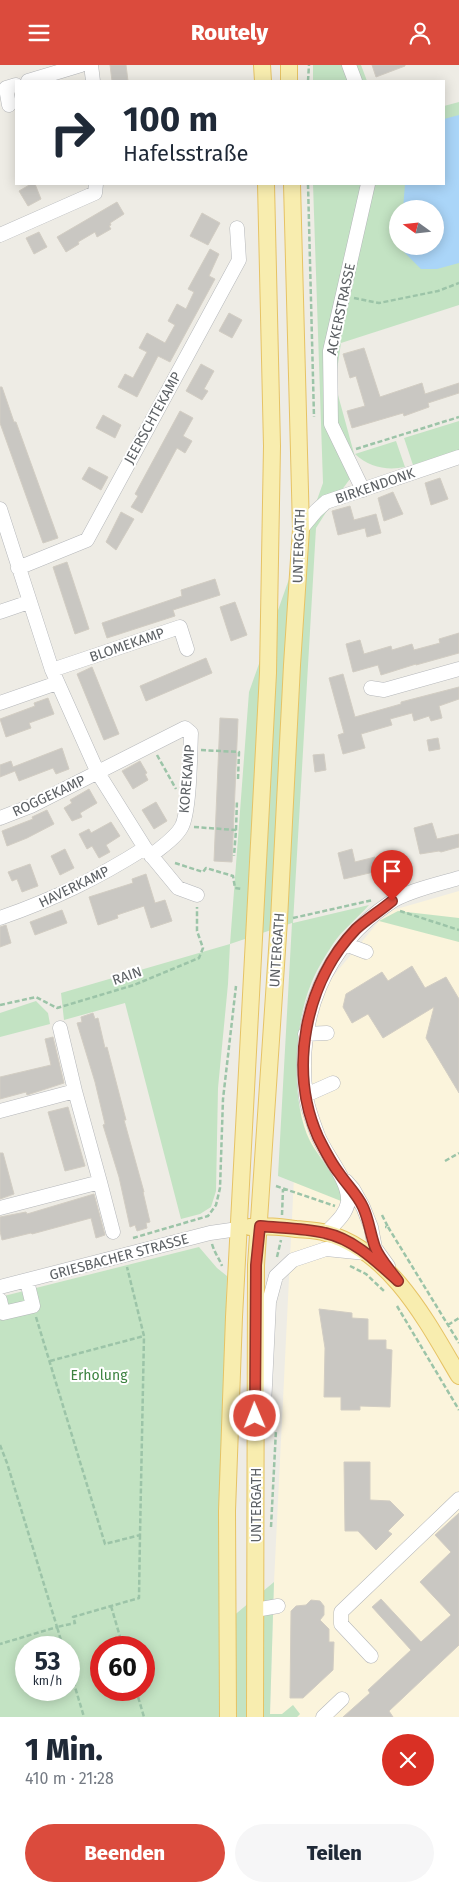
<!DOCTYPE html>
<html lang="de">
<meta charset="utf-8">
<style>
body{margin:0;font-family:"Fira Sans",sans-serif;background:#f6f6f7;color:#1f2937;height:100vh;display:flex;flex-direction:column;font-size:19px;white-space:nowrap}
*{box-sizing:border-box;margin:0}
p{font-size:16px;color:#747a83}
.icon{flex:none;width:28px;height:28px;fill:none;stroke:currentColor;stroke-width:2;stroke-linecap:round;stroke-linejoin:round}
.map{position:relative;height:1652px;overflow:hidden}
.details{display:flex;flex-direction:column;background:#fff;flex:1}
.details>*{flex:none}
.guide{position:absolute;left:15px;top:15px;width:430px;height:105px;border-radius:0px;box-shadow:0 2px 12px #0003;background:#fff;color:#1f2937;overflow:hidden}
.needle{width:32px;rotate:285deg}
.fabs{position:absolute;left:389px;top:135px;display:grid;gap:10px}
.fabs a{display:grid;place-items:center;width:55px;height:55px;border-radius:50%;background:#fff;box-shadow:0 2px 12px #0003;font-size:25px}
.speed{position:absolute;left:15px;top:1571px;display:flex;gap:10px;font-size:25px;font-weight:700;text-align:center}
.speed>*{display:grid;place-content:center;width:65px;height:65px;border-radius:50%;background:#fff;box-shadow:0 2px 12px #0003;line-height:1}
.speed small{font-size:12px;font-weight:400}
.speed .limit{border:8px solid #d22;background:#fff;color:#111}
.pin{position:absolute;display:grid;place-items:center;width:42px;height:42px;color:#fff;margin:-51px -21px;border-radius:50% 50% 50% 0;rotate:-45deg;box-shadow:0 0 5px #0007}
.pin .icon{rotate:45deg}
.me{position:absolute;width:55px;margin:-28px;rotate:359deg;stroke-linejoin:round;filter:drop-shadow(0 0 4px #0008)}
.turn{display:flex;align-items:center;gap:18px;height:105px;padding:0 25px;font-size:22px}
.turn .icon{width:65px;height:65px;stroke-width:2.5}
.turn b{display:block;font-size:35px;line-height:42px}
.round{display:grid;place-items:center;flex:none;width:52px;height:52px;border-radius:26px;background:#f6f6f7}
.head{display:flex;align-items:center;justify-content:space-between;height:85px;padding:0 25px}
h1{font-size:30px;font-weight:800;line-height:38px}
.action{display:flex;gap:10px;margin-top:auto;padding:10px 25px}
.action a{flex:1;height:58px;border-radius:30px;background:#db4b3d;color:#fff;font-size:20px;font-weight:800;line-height:58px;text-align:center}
.action a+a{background:#f6f6f7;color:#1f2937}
header{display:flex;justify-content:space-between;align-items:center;height:65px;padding:0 25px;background:#db4b3d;color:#fff;font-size:22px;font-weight:800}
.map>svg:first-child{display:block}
</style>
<header><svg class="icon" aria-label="menu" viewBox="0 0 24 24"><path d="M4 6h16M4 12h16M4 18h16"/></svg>Routely<svg class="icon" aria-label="person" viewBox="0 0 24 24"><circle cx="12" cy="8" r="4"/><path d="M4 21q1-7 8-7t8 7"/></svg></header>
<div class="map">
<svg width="459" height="1652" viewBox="0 0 459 1652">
<rect width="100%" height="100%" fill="#eeece5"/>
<!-- commercial -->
<path fill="#fbf4dc" d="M459,826V1652H297L300,1649H270L274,1517L295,1092L309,984L324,922L379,856L393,845Z"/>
<!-- green -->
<path fill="#c3e3c3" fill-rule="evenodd" d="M313,0H361L367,16H313Z
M459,37V240L341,278L335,319L358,403L330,441L316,463L293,858L369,840C358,853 342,865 333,879C325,891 316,906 311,919C294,959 290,1037 310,1076C318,1092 343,1118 341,1136L278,1111L292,858L230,879L228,919L218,1023L216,1126L211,1142L200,1149L181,1154L125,938L64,955L61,928L230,879L249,627L323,418L313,119H444V41ZM398,144H435V181H398Z
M459,356V385L413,400L404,373Z
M396,376L405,402C387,406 369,402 355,389Z
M398,846L459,853V877L379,856Z
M36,936L48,948L50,959L0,972V948Z
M199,1182L217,1203L227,1211L219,1563L274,1517L270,1649H282L293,1640L300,1649L297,1652H0V1232ZM26,1582H69V1625H26ZM101,1582H144V1625H101Z"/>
<!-- water -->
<path fill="#aad5f8" d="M459,50V198L437,204H421L404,187V181H435V144H403L405,119H444V54Z"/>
<!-- building -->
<path fill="#c9c7c2" stroke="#d2cdc3" d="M110,0H126L128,16H112Z
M372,0H405V1L376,12Z
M31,119H35L41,134L28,141L19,126Z
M117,137L124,149L110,158L111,160L109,161L111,164L97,172L95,167L78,177L79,179L66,187L57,172Z
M202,148L220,158L208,180L190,171Z
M39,167L47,182L34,189L26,173Z
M210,184L219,189L209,211L215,214L170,297L158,291L137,332L118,322L125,309L133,313L147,287L139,283L147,268L165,278L175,260L168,256L177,239L186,244L194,227L188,224Z
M229,248L242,255L232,273L219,266Z
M364,283L380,332L422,318L425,329L459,318V328L428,338L429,342L404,351L403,348L352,363L347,346L365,341L356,311L350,313L343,289Z
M201,299L214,306L204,324L208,326L202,335L186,326Z
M0,322H2L14,357H16L58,473L43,478L0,358Z
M180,346L193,353L183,371L192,376L185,388L177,383L142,448L131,442L138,431L135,429Z
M103,350L121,360L115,373L96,363Z
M89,402L108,412L101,425L82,414Z
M440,413L448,434L431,440L425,418Z
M393,427L403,449L384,456L378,433Z
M350,441L354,455L376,449L381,468L367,472L365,463L338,470L332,446Z
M121,447L134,454L116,485L106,477Z
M67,497L89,564L75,569L53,502Z
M215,514L220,530L173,545L175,551L107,573L102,558L182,531L181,525Z
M235,537L247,570L231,576L220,542Z
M459,568V588L416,600V599L381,610L378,600L353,607L346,579L360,575L364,589L391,581L392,585L412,579L414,585L440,578L439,574Z
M206,593L212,608L146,636L140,621Z
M92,602L119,669L104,675L77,609Z
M343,609L355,652L401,639V637L459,622V634L439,641L442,653L431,656L429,651L414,656L412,648L390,654L392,660L361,669L365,683L343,689L338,670L344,668L329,613Z
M48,633L54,649L29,658L31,663L6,672L0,654L35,641L34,638Z
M220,653L238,654L232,797L214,796Z
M438,673L440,684L429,686L427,675Z
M62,683L69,704L56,709L53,703L19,716L15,706L0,712V700L11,696L13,702Z
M324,689L326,705L315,707L313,690Z
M140,696L147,708L145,709L148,715L133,724L122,706Z
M89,724L97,738L80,748L82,752L72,756L64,743L72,738L70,735Z
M156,737L167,756L154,764L142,745Z
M47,745L54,759L27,773L7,781L2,766L33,754L32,752Z
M111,757L120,771L106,780L110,787L99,793L92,781L87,784L79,769L89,764L91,768Z
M432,758L437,774L459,769V782L441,787L439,786L420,789L414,763Z
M65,784L74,803L60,810L51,791Z
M352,784L355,797L375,792L378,806L344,814L338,788Z
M30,799L38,821L22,827L17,814L12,816L8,807Z
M146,809L155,838L165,835L172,856L151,863L144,841L117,850L118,853L98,860L89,832L133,818L132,814Z
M62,845L67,858L35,870L30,857Z
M6,860L11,878L0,882V862Z
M412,901L425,923L446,912L459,934V1028L426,973L434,942L383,973L368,949L352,958L343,942L346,929L382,907L388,916Z
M93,948L95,954L98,953L105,983L107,982L126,1055H124L144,1127H143L150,1157L146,1158L147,1163L137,1166L135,1160L130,1162L119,1112L103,1060L105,1059L95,1017L77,958L82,957L81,952Z
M53,972L64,1018L27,1030L26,1027L0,1034V1012L51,1000L45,974Z
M68,1042L85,1101L65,1106L48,1047Z
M0,1088H3L14,1129L0,1134Z
M94,1129L105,1170L96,1173L91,1153L32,1169L31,1168L2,1175L0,1166V1152L26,1147L27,1149Z
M319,1244L352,1248V1253L368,1254V1275H386V1284L392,1285L390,1342L360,1341V1345H341V1332H324L325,1283Z
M344,1397H370V1435L390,1436L404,1450L388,1466L392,1469L376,1485L358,1466H345Z
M459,1448V1580L389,1646L393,1652H343L370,1628L368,1625L411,1585L372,1542L381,1534L421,1577L451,1550L420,1517L451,1487L435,1470Z
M311,1535L320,1536L324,1541V1550L320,1555L329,1564V1577H334L333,1605L303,1633H290L291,1546L296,1541L306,1540Z"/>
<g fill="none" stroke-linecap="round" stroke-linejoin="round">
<!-- minor casing -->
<g stroke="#b5b7ba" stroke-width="15">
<path id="minor" d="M91,0L93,16
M349,0L355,16
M28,16L81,0
M9,40L6,23L16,20
M0,170L95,128L96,119
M363,425L331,359L330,286L368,119
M0,444L52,605L98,708L145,783L178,823L197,830
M301,464L316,446L326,437L459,392
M18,503L87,475L239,195L237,163
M0,547L29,537
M52,605L180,562L187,584
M371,623L384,625L459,604
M0,638L57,618
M0,753L31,741L185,663L191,668C190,689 190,744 182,761C176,773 161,782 151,791
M0,853C54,834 96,814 145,783
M345,879L366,887
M60,963L75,1026
M305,969L327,968
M306,1030L333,1018
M0,1046L75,1026L100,1117L0,1143
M346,1116L353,1124L363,1142L371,1162L375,1183L388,1201
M100,1117L113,1167
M326,1168C334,1159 346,1150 348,1137C350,1115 324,1089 317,1068C313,1057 308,1044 306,1032C296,953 324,882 391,837C407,826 439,819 459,813
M0,1222L210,1168L238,1164
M0,1235L3,1248L33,1241L27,1216
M263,1362L269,1237L276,1211L293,1195L326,1184L366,1188
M261,1544L278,1541
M371,1591L341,1559V1547L459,1434
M323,1652L342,1634"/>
</g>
<!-- major casing -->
<g stroke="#e6c365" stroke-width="18">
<path id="major" d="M262,0L263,16
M289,0V16
M250,1162C265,1160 280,1162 296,1164C306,1165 317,1165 326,1168C391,1186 427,1257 459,1311
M228,1652L227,1446L234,1252L268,608L272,381L266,119
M255,1652L256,1200L279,855L292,600L301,464L292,119"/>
</g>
<!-- path -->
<path stroke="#9cc4a8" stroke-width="2.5" stroke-dasharray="5 2.5" stroke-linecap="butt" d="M308,16L309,0
M308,119L314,352
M354,233L379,238L438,226L459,218
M356,384L459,352
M201,685L239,687L238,714
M157,690L176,724
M194,762L236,765L234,791
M236,765L237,735
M175,798L203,807L206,803L233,811L235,823L242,824
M400,846L459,865
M293,853L373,835
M0,940L36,932L57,943L134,920L199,893L203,883L197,866V842
M445,1096L459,1088
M276,1121L335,1141
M282,1150L283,1124
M382,1150L388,1162H385
M388,1162L459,1278
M133,1173L208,1151L216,1140L220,1123L223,1034L236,921
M212,1179C215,1189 219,1193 222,1201
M277,1192L281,1175
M350,1201L366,1209L385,1227
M397,1241L459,1345
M36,1252L105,1479L140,1470L144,1271L127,1202
M448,1260L459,1253
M50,1296L144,1271
M0,1380L7,1398L57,1562L0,1579
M271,1462L276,1365
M111,1541L123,1582
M63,1582L57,1562L75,1558L73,1552L139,1533L140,1470
M69,1602L84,1652
M136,1625L144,1652"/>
<!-- minor -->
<use href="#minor" stroke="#fff" stroke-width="14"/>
<!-- major -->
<use href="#major" stroke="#f8edaf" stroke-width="16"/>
</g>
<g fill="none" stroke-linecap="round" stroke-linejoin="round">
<!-- route casing -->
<g stroke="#8e3128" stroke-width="12">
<path id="route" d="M255,1351L256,1200L260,1161C281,1163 304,1163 325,1168C354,1174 377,1197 398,1216C391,1206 379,1193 375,1182C370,1168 369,1155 363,1142C357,1129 347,1120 339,1108C331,1098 324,1084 318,1072C288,1005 305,917 356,864C367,854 380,846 392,836"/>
</g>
<!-- route -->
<use href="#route" stroke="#db4b3d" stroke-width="9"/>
</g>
<g text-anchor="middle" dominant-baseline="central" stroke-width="4" stroke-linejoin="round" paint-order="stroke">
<!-- street labels -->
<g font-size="14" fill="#5c6064" stroke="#fff">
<text transform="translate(341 244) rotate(-78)">ACKERSTRASSE</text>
<text transform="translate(153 353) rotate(-61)">JEERSCHTEKAMP</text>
<text transform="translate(375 421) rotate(-19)">BIRKENDONK</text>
<text transform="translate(299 481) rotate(-88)">UNTERGATH</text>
<text transform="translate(127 580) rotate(-19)">BLOMEKAMP</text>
<text transform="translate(187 714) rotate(-85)">KOREKAMP</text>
<text transform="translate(49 731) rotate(-25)">ROGGEKAMP</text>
<text transform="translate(74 822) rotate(-26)">HAVERKAMP</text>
<text transform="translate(277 885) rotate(-86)">UNTERGATH</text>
<text transform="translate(127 911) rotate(-19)">RAIN</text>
<text transform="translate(119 1192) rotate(-15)">GRIESBACHER STRASSE</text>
<text transform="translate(256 1440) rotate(-90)">UNTERGATH</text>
</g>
<!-- park labels -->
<g font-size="14" fill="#3c8340" stroke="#fff">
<text x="99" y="1310">Erholung</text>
</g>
</g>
</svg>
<div class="fabs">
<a><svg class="needle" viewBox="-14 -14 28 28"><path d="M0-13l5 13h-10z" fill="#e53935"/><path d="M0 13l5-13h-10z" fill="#747a83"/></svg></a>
</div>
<div class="speed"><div>53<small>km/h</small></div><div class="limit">60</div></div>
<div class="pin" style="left:392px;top:836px;background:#d93025"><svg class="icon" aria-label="arrive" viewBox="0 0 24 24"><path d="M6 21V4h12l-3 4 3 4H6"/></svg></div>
<svg class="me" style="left:255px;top:1351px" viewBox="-20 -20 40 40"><circle r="17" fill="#db4b3d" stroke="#fff" stroke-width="3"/><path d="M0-11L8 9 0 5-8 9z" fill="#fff"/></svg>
<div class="guide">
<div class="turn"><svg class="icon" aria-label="right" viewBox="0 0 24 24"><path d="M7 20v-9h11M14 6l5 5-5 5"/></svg><div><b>100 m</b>Hafelsstraße</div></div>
</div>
</div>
<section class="details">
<div class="head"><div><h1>1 Min.</h1><p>410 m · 21:28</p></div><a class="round" style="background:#d93025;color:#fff"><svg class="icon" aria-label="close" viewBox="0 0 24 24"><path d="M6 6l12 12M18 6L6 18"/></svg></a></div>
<div class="action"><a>Beenden</a><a>Teilen</a></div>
</section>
